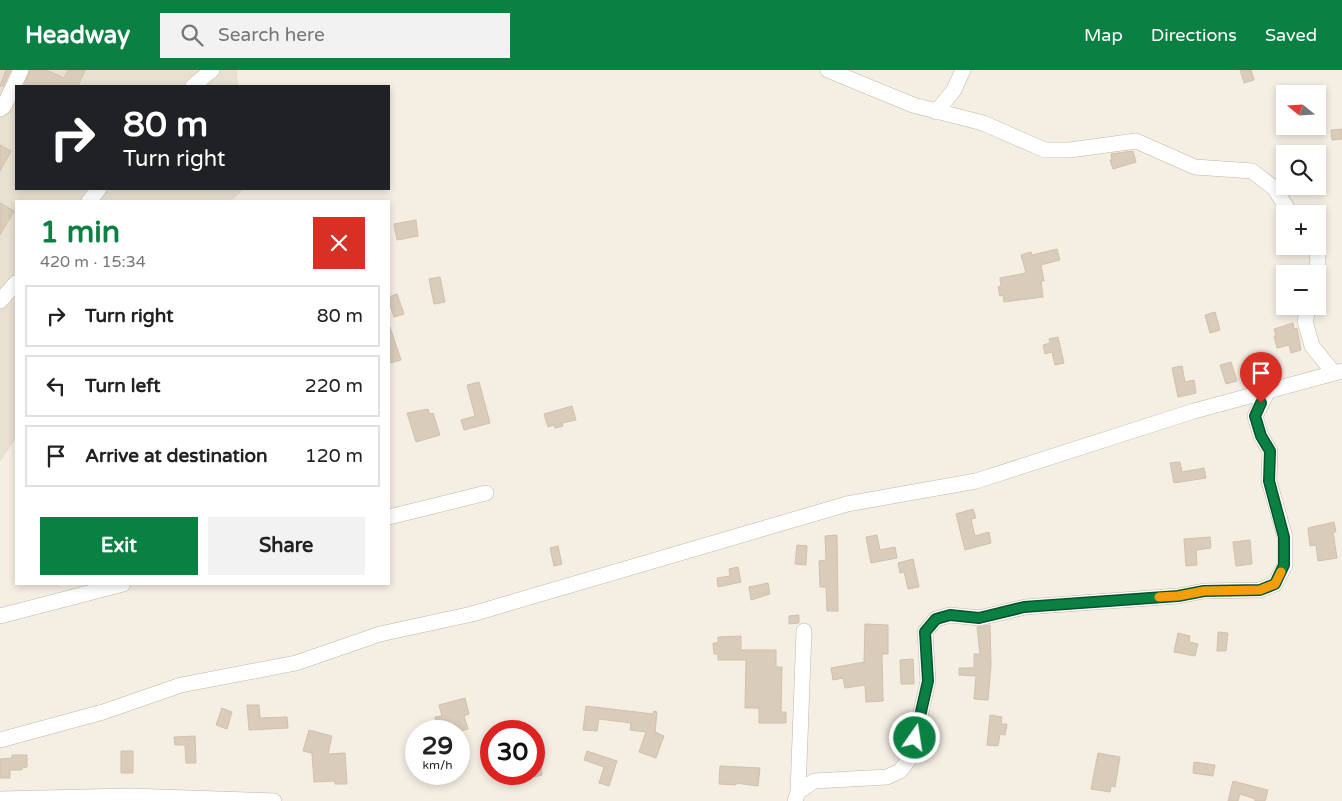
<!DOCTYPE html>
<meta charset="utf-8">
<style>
body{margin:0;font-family:"Varela Round",sans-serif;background:#f2f2f2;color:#222;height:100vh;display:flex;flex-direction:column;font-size:19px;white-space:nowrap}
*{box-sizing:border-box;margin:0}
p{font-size:16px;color:#767676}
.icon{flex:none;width:28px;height:28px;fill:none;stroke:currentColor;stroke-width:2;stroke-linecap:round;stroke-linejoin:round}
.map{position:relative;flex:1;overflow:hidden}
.side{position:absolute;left:15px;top:130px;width:375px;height:385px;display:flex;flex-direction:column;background:#fff;border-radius:0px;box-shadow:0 2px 8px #0003}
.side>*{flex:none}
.guide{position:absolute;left:15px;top:15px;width:375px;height:105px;border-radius:0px;box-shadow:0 2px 8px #0003;background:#202124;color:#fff;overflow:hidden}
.needle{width:32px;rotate:288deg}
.buttons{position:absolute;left:1276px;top:15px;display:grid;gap:10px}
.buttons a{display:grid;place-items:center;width:50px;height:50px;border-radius:0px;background:#fff;box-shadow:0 2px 8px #0003;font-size:25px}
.speed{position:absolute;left:405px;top:650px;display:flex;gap:10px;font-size:25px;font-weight:700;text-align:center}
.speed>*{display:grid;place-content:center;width:65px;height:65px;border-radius:50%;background:#fff;box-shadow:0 2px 8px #0003;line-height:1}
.speed small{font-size:12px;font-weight:400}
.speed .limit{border:8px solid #d22;background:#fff;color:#111}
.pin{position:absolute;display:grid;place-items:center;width:42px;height:42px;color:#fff;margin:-51px -21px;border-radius:50% 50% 50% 0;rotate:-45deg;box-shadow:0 0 5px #0007}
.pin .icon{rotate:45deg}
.me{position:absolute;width:55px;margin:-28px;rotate:13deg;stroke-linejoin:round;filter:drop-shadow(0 0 4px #0008)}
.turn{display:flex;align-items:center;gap:18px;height:105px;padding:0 25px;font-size:22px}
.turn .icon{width:65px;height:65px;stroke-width:2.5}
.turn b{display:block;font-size:35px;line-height:42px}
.round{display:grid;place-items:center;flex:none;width:52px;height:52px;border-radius:0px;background:#f2f2f2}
.headline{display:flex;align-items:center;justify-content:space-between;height:85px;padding:0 25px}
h1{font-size:30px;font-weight:700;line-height:38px;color:#0b8043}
.button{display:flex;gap:10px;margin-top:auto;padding:10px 25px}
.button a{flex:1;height:58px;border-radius:0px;background:#0b8043;color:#fff;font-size:20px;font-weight:700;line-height:58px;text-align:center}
.button a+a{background:#f2f2f2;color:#222}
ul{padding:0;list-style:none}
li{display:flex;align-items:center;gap:15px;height:62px;margin:0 10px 8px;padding:0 15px;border:2px solid #e0e0e0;border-radius:0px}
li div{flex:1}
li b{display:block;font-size:19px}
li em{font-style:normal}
header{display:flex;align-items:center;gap:30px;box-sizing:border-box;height:70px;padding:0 25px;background:#0b8043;color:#fff}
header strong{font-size:24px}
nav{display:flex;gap:28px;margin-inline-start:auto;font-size:18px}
.search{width:350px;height:45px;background:#f2f2f2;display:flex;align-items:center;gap:12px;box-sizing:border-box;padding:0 18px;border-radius:0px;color:#767676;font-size:19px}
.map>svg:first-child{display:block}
</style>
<header>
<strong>Headway</strong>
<div class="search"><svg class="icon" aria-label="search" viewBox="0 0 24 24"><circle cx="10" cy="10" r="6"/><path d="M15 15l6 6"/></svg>Search here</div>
<nav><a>Map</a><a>Directions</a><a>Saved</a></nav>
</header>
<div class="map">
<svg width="1342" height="731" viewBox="0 0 1342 731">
<rect width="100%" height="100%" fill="#f4eee3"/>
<!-- residential -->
<path fill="#e8e0d0" d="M0,0H237L238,16H16V119H244L231,131H16V368L0,392Z"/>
<!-- building -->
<path fill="#d9ccba" stroke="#d2c1aa" d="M6,0H11L3,16H0Z
M30,0H46L64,8L68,0H85L78,16H80H24Z
M1240,0H1251L1254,10L1244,13Z
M1342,59V69L1332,70L1331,60Z
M0,75L11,81L0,101Z
M1133,81L1136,92L1113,99L1110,90H1112L1111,84Z
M0,133L14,141L0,165Z
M416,150L418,166L397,170L394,154Z
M1057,179L1060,190L1041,195L1044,211H1041L1043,227L1004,232L1003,225L1000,226L998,217L1001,216L1000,208L1026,203L1021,185L1031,182L1032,185Z
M440,207L445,232L434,234L429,209Z
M397,224L404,244L394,247L389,232V227Z
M1215,242L1220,260L1210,263L1205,245Z
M1293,253L1294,259L1297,258L1301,280L1291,283L1289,275L1277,278L1274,266H1276L1274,259Z
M389,257H390L401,290L390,293L389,289Z
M1058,267L1064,293L1055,295L1052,282L1045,284L1043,275L1050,273L1049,269Z
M1231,292L1237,311L1226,314L1220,295Z
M1182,296L1185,312L1194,310L1196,323L1178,327L1172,298Z
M479,312L490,353L464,360L461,350L475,346L467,315Z
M572,336L576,350L562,353L563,356L555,358L554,355L548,357L544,344Z
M428,339L430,344L433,343L440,365L416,372L407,343Z
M1180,392L1182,402L1204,398L1206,408L1174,413L1170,393Z
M973,439L976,448L971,449L975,466L989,462L991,473L965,480L956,444Z
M1334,452L1336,462H1333L1337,488L1318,491L1316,475L1310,476L1308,458Z
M837,465L838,541H827L826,517H820L819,491L826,490L825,466Z
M877,465L880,480L895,477L897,488L871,493L866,467Z
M1210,467L1211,478L1196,480L1197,495L1186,496L1184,469Z
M1250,470L1252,494L1236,496L1233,472Z
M797,475L807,476L806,495L795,494Z
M558,476L562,494L554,496L550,478Z
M913,489L919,517L908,519L904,502L900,503L898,493Z
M738,497L741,512L718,517L717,508L730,506L729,499Z
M768,513L770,524L751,530L749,517Z
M799,545V553L789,554V546Z
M865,554L888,555V584H882L883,631L866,632L865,615L845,618L843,608L833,610L831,598L864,592Z
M990,555L991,595L988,630L974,629L976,606L959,605V598H974V584H980L977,557Z
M1218,562L1228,563L1226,581H1217Z
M1178,563L1190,566L1189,572L1198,574L1195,586L1174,582Z
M741,566V580H776V597H782L781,642H786V653H759V638H745L746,590H718V584H714L713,573H718V567Z
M913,589L914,614H901L900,590Z
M465,628L469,644L464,646L468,659L461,661H446L445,657L438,659L435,647L442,646L439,635Z
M247,635H259L260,648L287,647L288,658L249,660Z
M586,636L653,644L654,641L657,642L655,662L664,666L656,688L639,682L646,662L630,660L631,653L599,649L597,661L583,660Z
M222,638L232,642L227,659L216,655Z
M990,645L1002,647L1001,654H1007L1005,665L1000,664L998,676L987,675Z
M309,660L332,666L328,684L345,683L347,714H335V711L314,712L312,683L303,681Z
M195,666L196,693H186L185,675H175L174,667Z
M539,679L542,705L534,707V680Z
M121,681H133V703H121Z
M587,681L617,691L609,716L599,713L604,697L584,690Z
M1098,683L1120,687L1115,717L1111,716L1110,722L1091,719Z
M12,685H27V697L22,698V700H10V708H0V689L12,688Z
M1194,692L1215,695L1213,706L1193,703Z
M720,696L760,698L758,716L736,713V715L719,714Z
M1233,711L1268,720L1265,731H1255V729L1240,724L1238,731H1228Z"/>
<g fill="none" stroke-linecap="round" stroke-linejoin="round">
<!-- minor casing -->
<g stroke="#c0b6a5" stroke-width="16">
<path id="minor" d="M828,0L913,35L983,53L1045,80H1070L1136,71L1195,97L1252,101L1274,118L1291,144
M193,16L212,0
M0,39L4,36L21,0
M936,42L954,20L963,0
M89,131L99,119
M1315,204L1318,191L1316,176
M0,231L16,213
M1309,236L1305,251L1312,276L1334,303
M389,447L486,423
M0,546L123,514
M0,670L103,642L181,615L296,593L380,564L472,544L847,434L976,411L1194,341L1342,301
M798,722L804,561
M0,729L129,726L274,731
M795,731L798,722L814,711L887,707L900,701L911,687L928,611L925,562L936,549L950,545L979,548L1025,537L1178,526L1204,521L1260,520L1275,514L1285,495V467L1269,411L1270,381L1261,366L1255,346L1268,321"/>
</g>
<!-- minor -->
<use href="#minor" stroke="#fff" stroke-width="15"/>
</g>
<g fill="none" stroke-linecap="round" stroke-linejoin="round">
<!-- route casing -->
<g stroke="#07532c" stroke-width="12">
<path id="route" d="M915,668L928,611L925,562L936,549L950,545L979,548L1024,537L1178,526L1204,521L1260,520L1275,514L1284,495V467L1269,411L1270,381L1261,366L1255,346L1261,333"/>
</g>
<!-- route -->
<use href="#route" stroke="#0b8043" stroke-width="9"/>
<!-- slow -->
<path stroke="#f59e0b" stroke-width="9" d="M1159,527L1178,526L1204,521L1260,520L1275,514L1281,502"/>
</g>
</svg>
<div class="buttons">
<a><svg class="needle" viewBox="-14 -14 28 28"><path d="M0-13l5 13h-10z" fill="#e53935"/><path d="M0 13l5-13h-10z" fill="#767676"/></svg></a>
<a><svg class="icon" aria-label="search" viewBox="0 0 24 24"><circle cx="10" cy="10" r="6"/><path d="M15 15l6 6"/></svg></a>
<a>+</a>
<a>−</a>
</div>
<div class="speed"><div>29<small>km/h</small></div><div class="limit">30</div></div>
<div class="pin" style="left:1261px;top:333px;background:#d93025"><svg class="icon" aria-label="arrive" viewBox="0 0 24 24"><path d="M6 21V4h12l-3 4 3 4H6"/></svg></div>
<svg class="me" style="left:915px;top:668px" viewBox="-20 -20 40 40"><circle r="17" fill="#0b8043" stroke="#fff" stroke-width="3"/><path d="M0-11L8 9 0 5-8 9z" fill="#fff"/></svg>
<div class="guide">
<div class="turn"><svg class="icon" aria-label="right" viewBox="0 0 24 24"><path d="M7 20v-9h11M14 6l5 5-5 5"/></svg><div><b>80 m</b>Turn right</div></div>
</div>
<section class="side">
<div class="headline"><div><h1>1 min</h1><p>420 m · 15:34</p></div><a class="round" style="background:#d93025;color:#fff"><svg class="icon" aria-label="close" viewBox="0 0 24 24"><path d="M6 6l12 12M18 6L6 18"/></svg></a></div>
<ul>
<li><svg class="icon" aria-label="right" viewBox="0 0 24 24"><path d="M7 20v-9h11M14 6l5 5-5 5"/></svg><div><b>Turn right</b></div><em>80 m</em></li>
<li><svg class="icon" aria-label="left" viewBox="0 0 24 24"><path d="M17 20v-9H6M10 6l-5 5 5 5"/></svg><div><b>Turn left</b></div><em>220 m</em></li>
<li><svg class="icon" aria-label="arrive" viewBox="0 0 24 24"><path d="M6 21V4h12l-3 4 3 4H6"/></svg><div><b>Arrive at destination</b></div><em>120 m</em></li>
</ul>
<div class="button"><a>Exit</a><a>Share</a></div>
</section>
</div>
